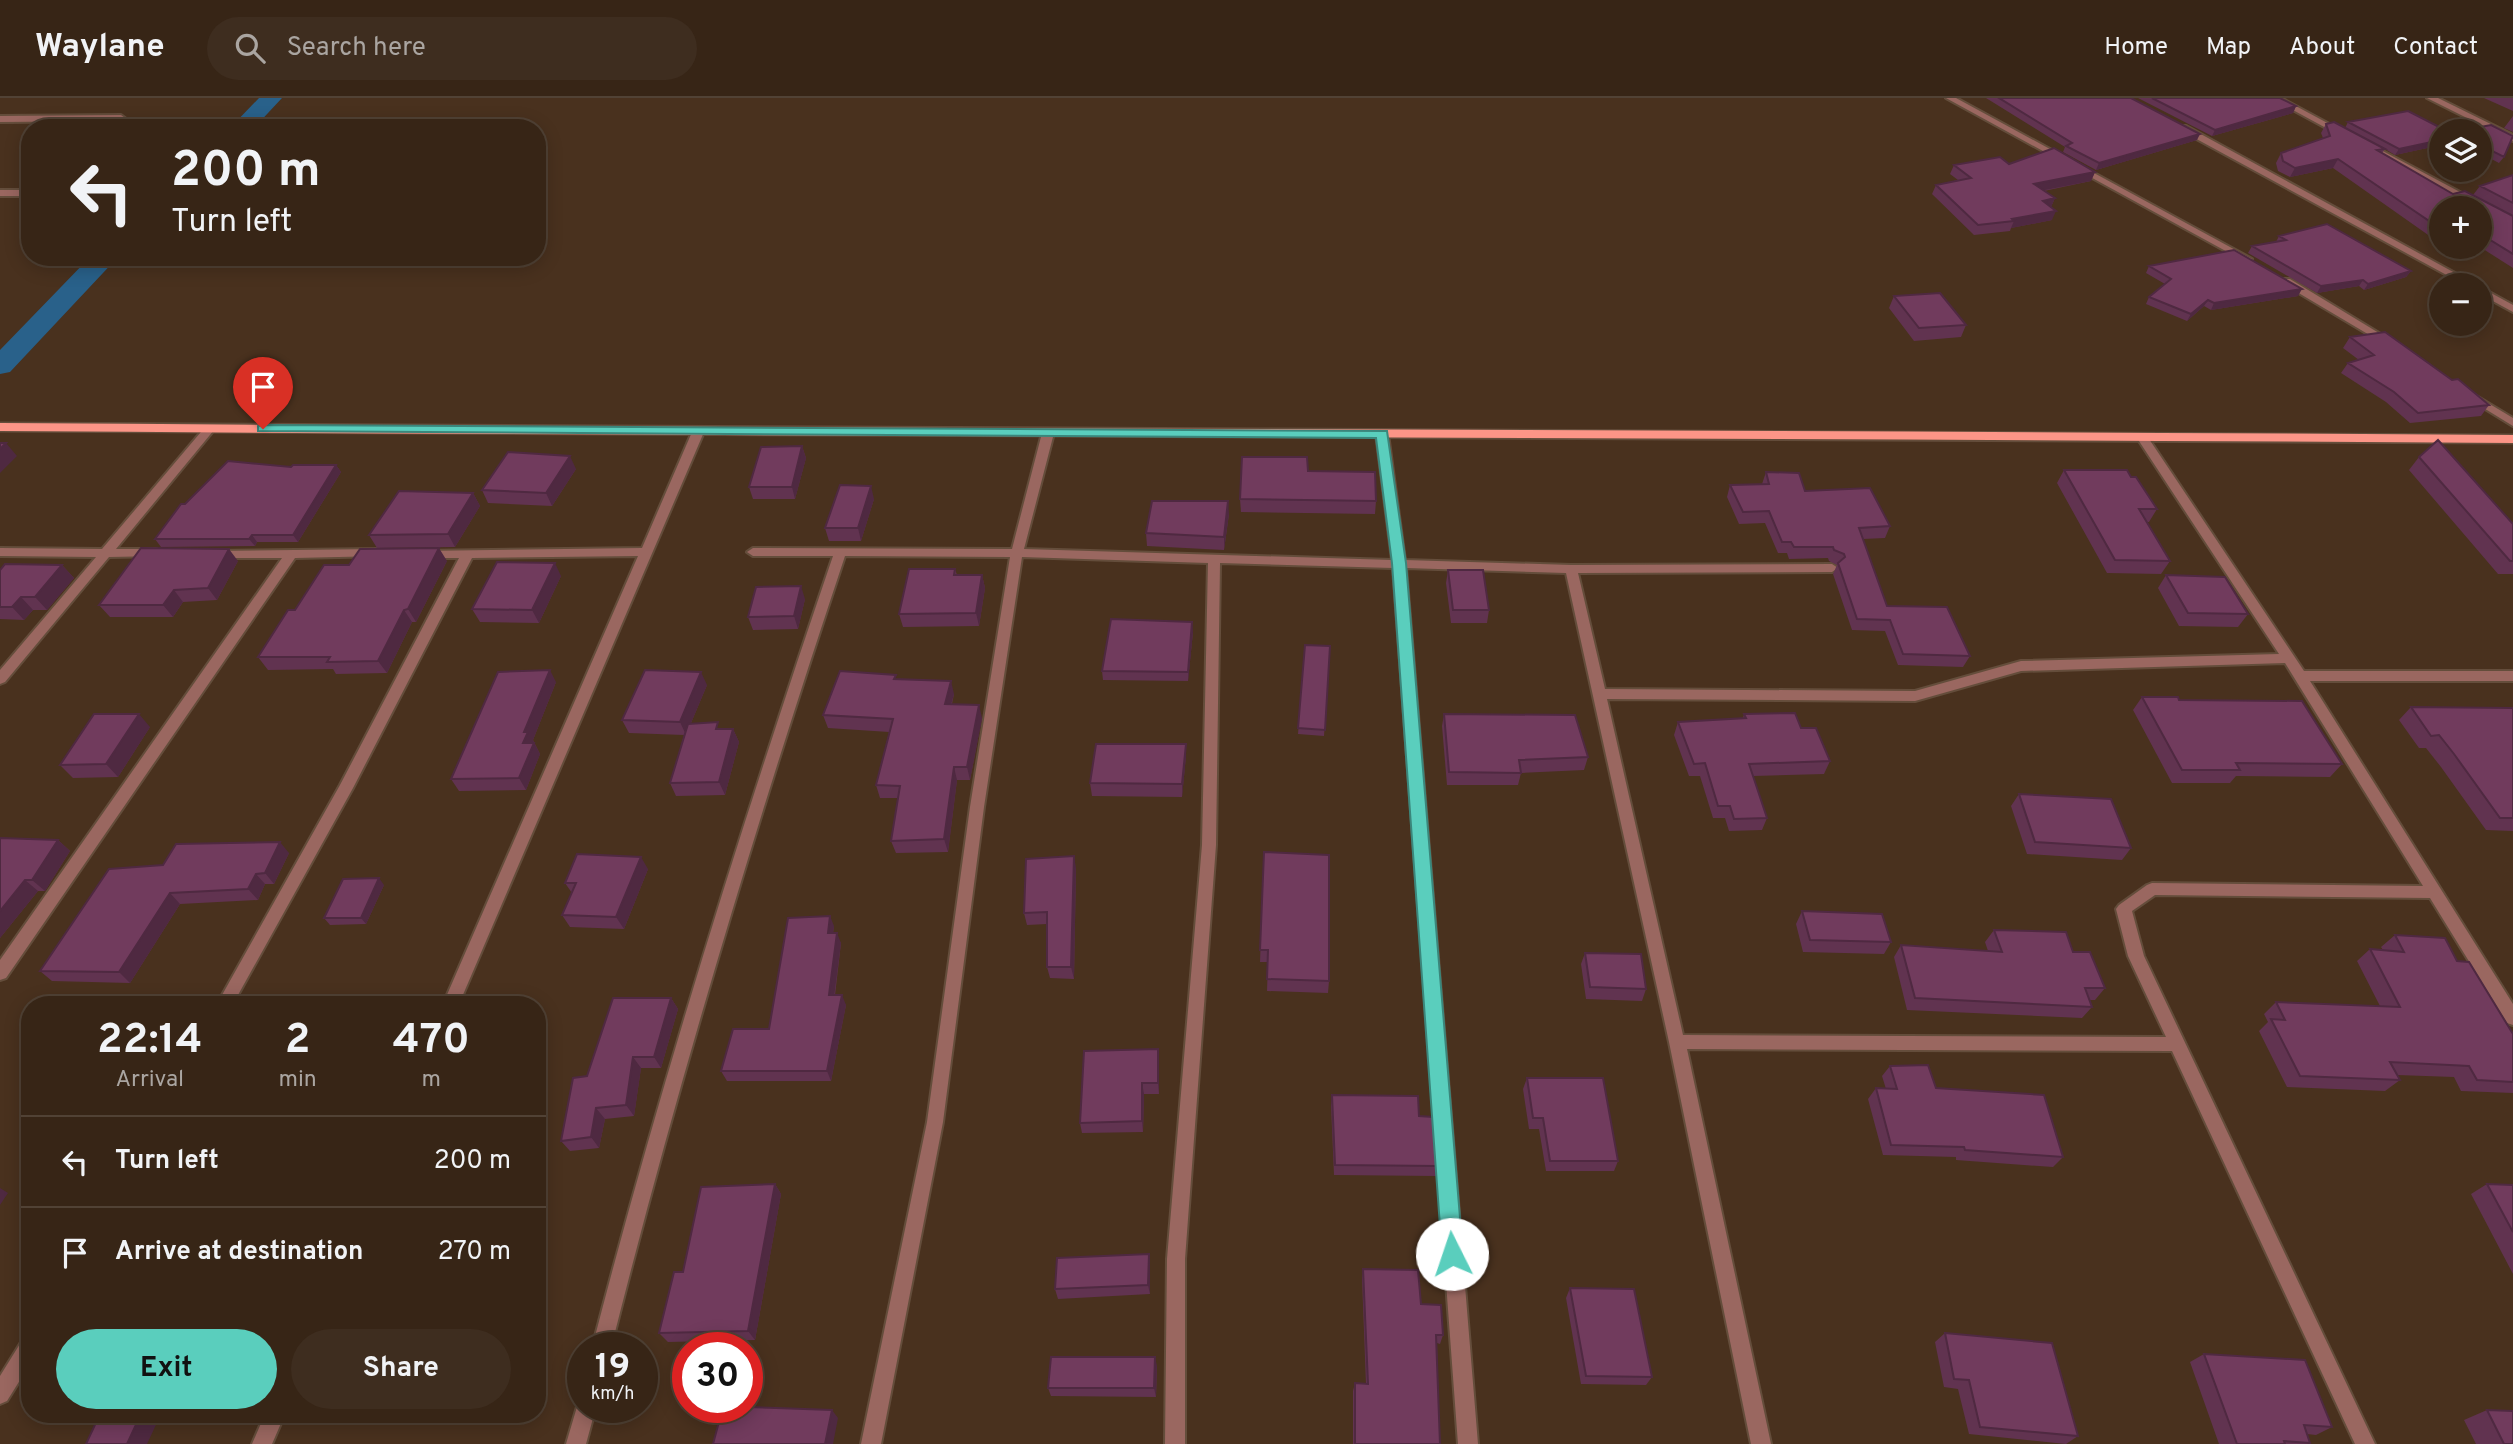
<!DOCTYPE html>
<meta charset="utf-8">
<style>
body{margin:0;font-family:Overpass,sans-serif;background:#3e2d1f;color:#f1f3f6;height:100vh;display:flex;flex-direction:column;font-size:26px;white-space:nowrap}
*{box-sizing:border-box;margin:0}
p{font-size:23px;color:#aaa5a1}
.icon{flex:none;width:38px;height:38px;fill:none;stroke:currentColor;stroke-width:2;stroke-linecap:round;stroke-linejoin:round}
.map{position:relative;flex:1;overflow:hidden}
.details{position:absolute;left:21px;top:898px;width:525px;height:427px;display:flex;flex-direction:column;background:#372516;border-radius:28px;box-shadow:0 4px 18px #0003,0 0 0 2px #514235}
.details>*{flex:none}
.guide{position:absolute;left:21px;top:21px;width:525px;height:147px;border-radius:28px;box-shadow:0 4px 18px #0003,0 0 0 2px #514235;background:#372516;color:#f1f3f6;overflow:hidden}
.buttons{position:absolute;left:2429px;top:21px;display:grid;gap:14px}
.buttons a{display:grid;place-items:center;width:63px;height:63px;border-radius:50%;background:#372516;box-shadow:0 4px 18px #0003,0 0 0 2px #514235;font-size:35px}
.speed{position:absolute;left:567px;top:1234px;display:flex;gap:14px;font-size:35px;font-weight:700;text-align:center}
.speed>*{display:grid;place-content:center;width:91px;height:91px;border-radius:50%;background:#372516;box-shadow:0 4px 18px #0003,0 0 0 2px #514235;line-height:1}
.speed small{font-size:18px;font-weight:400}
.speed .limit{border:10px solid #d22;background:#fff;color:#111}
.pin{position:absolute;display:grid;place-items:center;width:60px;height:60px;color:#fff;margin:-72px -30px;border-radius:50% 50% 50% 0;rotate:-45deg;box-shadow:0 0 7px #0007}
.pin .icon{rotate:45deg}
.me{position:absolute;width:77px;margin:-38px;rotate:356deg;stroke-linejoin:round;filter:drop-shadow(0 0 5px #0008)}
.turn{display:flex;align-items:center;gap:24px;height:147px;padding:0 35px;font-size:32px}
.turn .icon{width:91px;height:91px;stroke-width:2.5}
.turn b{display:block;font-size:49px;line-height:60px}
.eta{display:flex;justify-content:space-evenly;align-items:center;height:119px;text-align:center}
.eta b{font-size:42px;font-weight:700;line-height:49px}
.cta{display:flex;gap:14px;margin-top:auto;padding:14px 35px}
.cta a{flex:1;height:80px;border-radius:42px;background:#5acebd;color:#111;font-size:28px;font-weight:700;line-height:80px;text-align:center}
.cta a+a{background:#3e2d1f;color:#f1f3f6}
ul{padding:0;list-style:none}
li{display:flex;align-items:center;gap:21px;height:91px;padding:0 35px;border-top:2px solid #514235}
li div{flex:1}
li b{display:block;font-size:26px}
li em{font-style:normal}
header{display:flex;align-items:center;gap:42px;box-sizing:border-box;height:98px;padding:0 35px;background:#372516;border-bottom:2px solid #514235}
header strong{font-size:33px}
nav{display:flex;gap:38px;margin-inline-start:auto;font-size:24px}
.search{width:490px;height:63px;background:#3e2d1f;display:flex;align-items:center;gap:18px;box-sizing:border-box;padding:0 24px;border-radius:38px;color:#aaa5a1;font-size:26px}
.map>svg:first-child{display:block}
</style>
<header>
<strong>Waylane</strong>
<div class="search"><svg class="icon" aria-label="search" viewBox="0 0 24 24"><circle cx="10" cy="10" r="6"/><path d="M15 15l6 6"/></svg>Search here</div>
<nav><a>Home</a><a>Map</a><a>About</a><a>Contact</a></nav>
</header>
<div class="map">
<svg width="2513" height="1346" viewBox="0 0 2513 1346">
<rect width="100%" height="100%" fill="#49311e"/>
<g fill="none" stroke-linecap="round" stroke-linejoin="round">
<!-- canal -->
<path fill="#29618a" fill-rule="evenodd" d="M259,0H282L254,30H230Z
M90,159H118L10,274L0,276V252Z"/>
<!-- street casing -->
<g stroke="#644d3b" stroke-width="4">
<path id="street" d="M1946,0H1956L2252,161L2244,163Z
M2271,0H2281L2346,35L2339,37Z
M2427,0H2438L2513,37V43Z
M0,18L121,17L125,20L121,23L0,24Z
M2180,28H2186L2477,187H2465L2180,32Z
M2379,51L2475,102L2477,104L2469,106L2376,56L2375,54Z
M0,92H30V98H0Z
M2282,181H2290L2397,246L2392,249L2388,248L2282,185Z
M2480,189L2513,207V214L2480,196Z
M2473,296L2513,320V328L2469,301L2468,299Z
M210,327L214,328V332L116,451H156L162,455L160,458L109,459L5,584L0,586V572L96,459L0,458V450L102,451L206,328Z
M698,331L704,334L459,906H443L638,458L472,460L353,690L233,906H217L340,687L459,460H425L421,459L419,456L421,453L642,450L692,334Z
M1048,332L1054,335L1024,451L1392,462L1376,336L1382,333L1388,336L1405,462L1571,467L1832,466L1838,470L1832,474L1578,475L1605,591L1915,593L2021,563L2279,556L2137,340L2143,337L2147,338L2304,573H2513V583H2310L2513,906V927L2507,925L2430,800L2155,797L2132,813L2144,858L2375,1346H2355L2172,953L1687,951L1771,1346H1751L1669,944L1566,475L1406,470L1478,1346H1458L1393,470L1220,465L1216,747L1185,1161V1346H1165L1167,1161L1202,747L1208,465L1022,459L984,709L943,1024L881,1346H861L927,1024L970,709L1010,459L845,458C758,719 678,983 611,1250H592C661,983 744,719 833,458H753L747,454L753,450L1012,451L1042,335ZM2285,565L2423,788L2152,785L2147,787L2119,807L2116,811L2128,858L2166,939L1683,937L1607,601L1915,603L2021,573Z
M377,451L383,455L381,458L295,460L6,880L0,882V862L282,460H215L211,459L209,456L211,453Z
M30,1239V1266L7,1303L0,1306V1278L23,1241Z
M583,1301V1309H596L586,1346H566L579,1302Z
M265,1316H285L272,1346H252Z"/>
</g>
<!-- primary casing -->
<g stroke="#644d3b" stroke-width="3">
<path id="primary" d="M0,325C838,331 1675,331 2513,337V345C1675,339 838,339 0,333Z"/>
</g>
<!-- street -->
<use href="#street" fill="#9a6760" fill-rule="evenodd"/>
<!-- primary -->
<use href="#primary" fill="#fc9587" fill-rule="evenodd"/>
</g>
<!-- wall -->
<path fill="#613350" d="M1986,0H2131L2197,42L2096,72L2063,54L2065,49Z
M2138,0H2280L2296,8L2293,15L2212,38Z
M2484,0H2513V13Z
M2513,18V34L2504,30Z
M2348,24L2441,33V47L2395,57L2385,51L2382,55L2453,96L2473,97L2480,88L2513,77V170L2480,149L2457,157L2446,149H2480L2441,110V146L2333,70L2290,79L2278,73L2276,65L2281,55L2323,40L2321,35L2326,26L2345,30Z
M2480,33L2504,59L2499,65L2480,55Z
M2009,66L2095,74L2091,83L2044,93L2055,100L2051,109L2052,122L2011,130L2010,133L1974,137L1932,96L1936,87L1958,82L1950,76L1954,67Z
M2279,138L2411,173L2406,179L2364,192L2359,188L2317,195L2248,155L2252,148L2276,144Z
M2149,168L2298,198L2211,212L2204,208L2187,223L2146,206L2149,199L2165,186L2146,175Z
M1894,198L1966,227L1961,239L1914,243L1889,210Z
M2350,239L2452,282L2489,307L2481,318L2410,325L2386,304L2341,275L2348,265L2359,262L2343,250Z
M802,348L806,360L795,401H753L749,389Z
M2419,359L2513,426V476H2498L2409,372Z
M336,367L341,374L298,444H257L255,448L161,449L155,441L185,406L291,369Z
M576,371L552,408L488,405L482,392Z
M2064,372L2131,379L2157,411L2149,424H2147L2170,463L2161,476L2107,475L2057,385Z
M1308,373L1376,403L1375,416L1241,414L1240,401Z
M1766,374L1805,393L1890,428L1885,440L1863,441L1887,508L1970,558L1963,569L1898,567L1885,533L1852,532L1833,476L1837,467L1829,463L1828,460L1789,461L1787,455H1778L1765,425L1739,426L1727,399L1730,387L1762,386Z
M473,395L480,408L455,449L377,450L369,437Z
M874,401L861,443H829L825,430Z
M1229,416L1224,452L1147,448L1146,435Z
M238,463L217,502L183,504L173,519H110L99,507Z
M447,463L416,524H412L387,575L336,576L333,571L268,572L258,559L295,512Z
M62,467L74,480L47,512H33L24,522L0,521V472Z
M955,471L957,477H982L985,490L979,528L903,529L899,516Z
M1448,472L1489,512L1487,525H1451L1446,485Z
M2166,477L2248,516L2238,529L2179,528L2158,490Z
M561,478L539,525L480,524L472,511Z
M805,501L798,531L753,532L748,519Z
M1193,534L1188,583L1103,582L1102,573Z
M1305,547L1330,548L1324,638L1298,636Z
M897,581L954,596L952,606L982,620L970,682H957L948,754L896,755L891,743L898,700H880L876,687L889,634L828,630L823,617Z
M556,584L533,642L540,656L526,692L459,693L451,681Z
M707,587L691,625L721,631H733L739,644L725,697L676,698L670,685L684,637L629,635L622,622Z
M2142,599L2179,602L2342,666L2330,679L2236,678L2230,685H2172L2133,612Z
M2411,609L2513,610V733L2486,732L2441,669L2426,650H2419L2399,622Z
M1444,616L1588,659L1584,672L1521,675L1518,687H1447L1442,628Z
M1744,616L1801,630L1830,663L1824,676L1753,678L1767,720L1762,732L1729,733L1725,720H1713L1700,678H1689L1674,637L1678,624L1743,620Z
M150,629L118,679L73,680L60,667Z
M1186,646V658L1182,699L1092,698L1090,685Z
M2019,696L2131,750L2122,762L2027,756L2011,708Z
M0,740L58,742L70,753L45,793H38L0,840Z
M1264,754L1329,883L1328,895L1267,893L1268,864H1260Z
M289,755L274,786H265L258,802L180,806L130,885L52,883L40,873L163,767Z
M1076,770L1074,881L1050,880L1047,869V826L1027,827L1024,815Z
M648,771L624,831L570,829L562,817L572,795L565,785Z
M384,787L366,826L330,827L324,820Z
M1802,813L1891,844L1884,856L1803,854L1796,826Z
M834,828L833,835L841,845L835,897L846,907L831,983H727L721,973L769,931Z
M1994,832L2073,854L2105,890L2095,902H2090L2092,909L2082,920L1907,912L1894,859L1901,847L1988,853L1985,844Z
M2395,837L2457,863L2513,936V995L2461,993L2454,979L2397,977L2400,982L2385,993L2287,989L2259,933L2268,924L2264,916L2276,904L2380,908L2357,863L2370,851L2383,852L2381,849Z
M1585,855L1646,891L1642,903L1586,901L1581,866Z
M671,900L678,911L661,970H641L634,1018L605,1021L599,1050L570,1053L561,1043L587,978Z
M1158,951L1159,963V996H1144L1143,1034L1082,1035L1080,1025Z
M1890,968L1936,990L2063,1059L2053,1069L1956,1062V1059L1883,1057L1868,1001L1876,990L1886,991L1882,978Z
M1527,980L1618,1063L1614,1073H1546L1539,1031H1529L1523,991Z
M1332,997L1419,1018L1438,1068L1436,1078L1334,1077L1331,1008Z
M775,1086L781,1096L755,1242L668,1244L659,1235Z
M2487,1086L2513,1087V1176L2471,1096Z
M1149,1156L1150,1166V1196L1058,1201L1055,1191Z
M1363,1171L1421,1206L1443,1237L1440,1246L1437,1245L1440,1346H1353V1293L1355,1285L1366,1286L1362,1181Z
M1570,1190L1652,1279L1646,1287L1581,1286L1566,1200Z
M1945,1235L2078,1338L2066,1346L1969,1336L1958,1291L1944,1289L1935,1244Z
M2204,1256L2332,1329L2316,1337L2307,1336L2310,1345L2307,1346H2219L2190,1264Z
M1157,1268L1156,1299L1051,1298L1048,1290Z
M2487,1312L2513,1346H2476L2464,1322Z"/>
<!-- shaded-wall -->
<path fill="#4f2941" d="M2296,8L2293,15L2212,38L2215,32Z
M2200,36L2197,42L2096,72L2099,65Z
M2441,42V47L2395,57L2399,51Z
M2338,61L2333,70L2290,79L2295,70Z
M2095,74L2091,83L2030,95L2034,86Z
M2055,100L2051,109L2043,103Z
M2056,113L2052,122L2011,130L2014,123L2012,121Z
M2487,140L2480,149L2457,157L2463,149H2480V142Z
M2411,173L2406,179L2364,192L2368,186Z
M2363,182L2359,188L2317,195L2321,188Z
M2302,191L2298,198L2211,212L2214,205Z
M2208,202L2204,208L2187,223L2191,216Z
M6,345L17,358L0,375V351Z
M802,348L806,360L795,401L792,389Z
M570,358L576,371L552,408L546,395Z
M336,367L341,374L298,444L293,437Z
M871,388L874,401L861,443L858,430Z
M473,395L480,408L455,449L448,436Z
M1228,403L1229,416L1224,452V439Z
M252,437L257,444L255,448L249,441Z
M439,450L447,463L416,524L408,511Z
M229,451L238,463L217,502L208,490Z
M555,465L561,478L539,525L532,512Z
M62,467L74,480L47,512L35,499Z
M982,477L985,490L979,528L976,515Z
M801,488L805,501L798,531L794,518Z
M174,492L183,504L173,519L163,507Z
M21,499L33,512L24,522L12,509Z
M404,512L412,524L387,575L378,563Z
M1192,524L1193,534L1188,583V574Z
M550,572L556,584L533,642L540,656L526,692L519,680L524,634Z
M701,574L707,587L686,637L680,624Z
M951,583L954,596L948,618L945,606Z
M979,607L982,620L970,682L967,669Z
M139,616L150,629L118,679L106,666Z
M733,631L739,644L725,697L719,684Z
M1186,646V658L1182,699V686Z
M954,669L957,682L948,754L944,741Z
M58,742L70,753L45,793L32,782Z
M280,744L289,755L274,786L265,775Z
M1074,758L1076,770L1074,881L1071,869Z
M641,759L648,771L624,831L616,819Z
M256,776L265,786L258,802L248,791Z
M379,780L384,787L366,826L361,820Z
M25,782L38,793L0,840V813Z
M170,795L180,806L130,885L119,874Z
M830,818L834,828L832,845L828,835Z
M837,835L841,845L833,907L829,897Z
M842,897L846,907L831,983L827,973Z
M671,900L678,911L661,970L654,959Z
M1158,951L1159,963V996L1158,985Z
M633,959L641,970L634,1018L626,1007Z
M1142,985L1144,996L1143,1034L1142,1023Z
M596,1010L605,1021L599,1050L591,1039Z
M775,1086L781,1096L755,1242L748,1233Z
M0,1090L8,1095L0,1107Z
M1149,1156L1150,1166V1196L1148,1187Z
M1155,1259L1157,1268L1156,1299L1154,1290Z
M832,1312L838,1320L833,1346H825Z
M141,1316H161L147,1346H127Z"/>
<!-- building -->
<path fill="#713b5d" stroke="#4f2941" stroke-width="2" d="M1999,0H2131L2200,36L2099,65L2066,48L2072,45Z
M2152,0H2280L2296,8L2215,32Z
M2408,13L2447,33H2441V42L2399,51L2348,24Z
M2334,24L2385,51L2377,52L2453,96L2465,93L2513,118V156L2487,140L2480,142V110H2441V131L2338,61L2295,70L2283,63L2281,55L2330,38L2326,26Z
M2491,27L2513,38L2504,59L2480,47V33H2459Z
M2054,50L2095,74L2034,86L2055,100L2043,103L2056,113L2012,121L2014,123L1978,127L1936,87L1971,80L1954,67L2000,59L2009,66Z
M2513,77V105L2480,88Z
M2327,126L2411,173L2368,186L2363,182L2321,188L2252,148L2286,142L2279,138Z
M2234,152L2302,191L2214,205L2208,202L2191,216L2149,199L2171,181L2149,168Z
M1940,195L1966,227L1919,230L1894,198Z
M2385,234L2452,282L2458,281L2489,307L2418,315L2394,294L2348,265L2374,257L2350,239Z
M2438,342L2513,426V463H2510L2419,359Z
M0,345H6L0,351Z
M802,348L792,389H749L761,349Z
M508,354L570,358L546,395L482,392Z
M1242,359H1307L1308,373L1375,374L1376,403L1240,401Z
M228,363L291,369L293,367H336L293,437H252L249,441H155L181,406H185Z
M2064,372H2127L2131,379H2136L2157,411H2139L2170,463L2115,462Z
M1766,374L1799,375L1805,393L1870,390L1890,428L1859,430L1887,508L1947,509L1970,558L1903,556L1890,522L1857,521L1838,465L1845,459L1844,456L1834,452L1833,449H1794L1791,444H1782L1769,413L1743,414L1730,387L1769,386Z
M840,387L871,388L858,430H825Z
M399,393L473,395L448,436L369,437Z
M1152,403H1228L1224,439L1146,435Z
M141,450L229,451L208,490L174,492L163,507H99Z
M439,450L408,511L404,512L378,563L327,564L330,559H258L288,512H295L324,467H349L360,451Z
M497,464L555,465L532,512L472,511Z
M5,466L62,467L35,499H21L12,509H0V472Z
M909,471H955L954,477H982L976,515L899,516Z
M1448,472H1483L1489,512H1453Z
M2166,477L2225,479L2248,516L2188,515Z
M801,488L794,518L748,519L756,489Z
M1111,521L1192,524L1188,574L1102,573Z
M1305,547L1330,548L1325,632L1298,630Z
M550,572L524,634H528L523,645H534L519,680L451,681L498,574Z
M645,572L701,574L680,624L622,622Z
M840,573L896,577L894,581L951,583L945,606L979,607L967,669H954L944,741L891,743L900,688L876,687L893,621L823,617Z
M2142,599H2178L2179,602L2302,603L2342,666L2236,665L2240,672H2182Z
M2411,609L2513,610V720H2500L2454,656L2439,637L2431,638Z
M1795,615L1801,630H1816L1830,663L1749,666L1767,720L1734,721L1730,708H1718L1705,665L1694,666L1678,624L1746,620L1744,616Z
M94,616H139L106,666L60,667Z
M1444,616L1575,617L1588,659L1519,662L1521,675L1449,674Z
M718,624L716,631H733L719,684L670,685L688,626Z
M1096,646H1186L1182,686L1090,685Z
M2019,696L2111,701L2131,750L2035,744Z
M0,740L58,742L32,782H25L0,813Z
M280,744L265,775L256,776L248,791L170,795L119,874L40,873L109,771L163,767L176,746Z
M1264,754L1329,757V883L1267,881L1268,852H1260Z
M577,756L641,759L616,819L562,817L576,785H565Z
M1074,758L1071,869H1047V814L1024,815L1026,761Z
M379,780L361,820H324L343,781Z
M1802,813L1882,816L1891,844L1810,842Z
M830,818L828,835H837L829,897H842L827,973H721L733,931H769L788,820Z
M1994,832L2066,834L2073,854H2090L2105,890H2085L2092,909L1915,900L1901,847L2002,854Z
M2395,837L2445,840L2457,863L2469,864L2513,936V984L2477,982L2469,968L2390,964L2400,982L2300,978L2271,921L2285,922L2276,904L2400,909L2370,851L2404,854Z
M1585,855L1641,856L1646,891L1590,889Z
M613,900H671L654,959H633L626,1007L596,1010L591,1039L561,1043L573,980L587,978Z
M1158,951V985H1142V1023L1080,1025L1084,953Z
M1928,967L1936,990L2044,997L2063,1059L1965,1052L1964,1049L1891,1047L1876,990L1897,991L1890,968Z
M1527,980H1603L1618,1063H1550L1543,1020H1533Z
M1332,997L1418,998L1419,1018L1434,1019L1438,1068L1335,1067Z
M30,1033V1040L25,1041Z
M775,1086L748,1233L659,1235L674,1174H683L701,1089Z
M2487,1086L2513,1087V1134Z
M1149,1156L1148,1187L1055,1191L1057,1160Z
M1363,1171L1418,1172L1421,1206L1441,1207L1443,1237H1436L1440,1346H1355V1285L1368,1286Z
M1570,1190L1634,1191L1652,1279L1586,1278Z
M1945,1235L2052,1245L2078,1338L1980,1329L1969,1282L1954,1281Z
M2204,1256L2305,1262L2332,1329L2304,1327L2310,1345L2284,1343L2285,1346H2237Z
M1051,1259H1155L1154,1290H1048Z
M723,1309H747L832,1312L825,1346H713Z
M2487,1312L2513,1313V1346H2504Z
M100,1316H141L127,1346H86Z"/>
<!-- route -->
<path fill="#5acebd" stroke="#3a867b" stroke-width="2" d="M263,327L1387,333L1406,465L1463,1156L1460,1163L1452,1166L1445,1163L1442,1156L1392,465L1376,340L258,333V328Z"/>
</svg>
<div class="buttons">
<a><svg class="icon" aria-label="layers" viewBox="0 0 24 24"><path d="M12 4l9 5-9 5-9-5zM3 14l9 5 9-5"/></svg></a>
<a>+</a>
<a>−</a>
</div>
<div class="speed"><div>19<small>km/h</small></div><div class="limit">30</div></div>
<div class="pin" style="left:263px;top:331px;background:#d93025"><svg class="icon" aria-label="arrive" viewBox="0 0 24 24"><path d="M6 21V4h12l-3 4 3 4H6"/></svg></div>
<svg class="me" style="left:1452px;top:1156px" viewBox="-20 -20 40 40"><circle r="19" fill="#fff"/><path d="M0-13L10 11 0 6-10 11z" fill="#5acebd"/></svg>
<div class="guide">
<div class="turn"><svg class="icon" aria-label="left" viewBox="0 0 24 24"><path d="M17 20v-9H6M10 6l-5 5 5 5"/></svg><div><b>200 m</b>Turn left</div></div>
</div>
<section class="details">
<div class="eta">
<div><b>22:14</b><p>Arrival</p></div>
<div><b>2</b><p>min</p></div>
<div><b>470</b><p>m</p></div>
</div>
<ul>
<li><svg class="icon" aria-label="left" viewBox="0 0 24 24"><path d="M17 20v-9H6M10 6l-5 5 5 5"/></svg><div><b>Turn left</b></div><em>200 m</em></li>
<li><svg class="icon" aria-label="arrive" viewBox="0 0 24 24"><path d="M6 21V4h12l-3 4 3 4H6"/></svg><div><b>Arrive at destination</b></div><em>270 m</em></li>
</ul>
<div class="cta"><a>Exit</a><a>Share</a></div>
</section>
</div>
